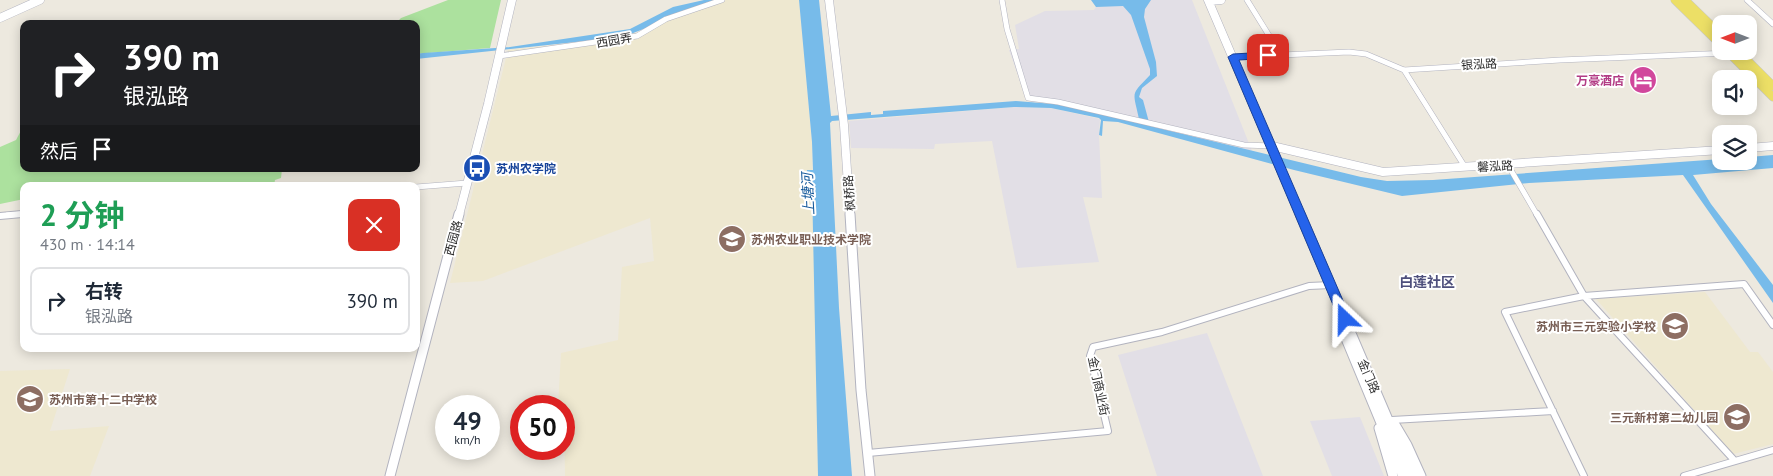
<!DOCTYPE html>
<html lang="zh">
<meta charset="utf-8">
<style>
body{margin:0;font-family:"PT Sans","Noto Sans SC",sans-serif;background:#f2f2f3;color:#1f2937;height:100vh;display:flex;flex-direction:column;font-size:19px;white-space:nowrap}
*{box-sizing:border-box;margin:0}
p{font-size:16px;color:#747a83}
.icon{flex:none;width:28px;height:28px;fill:none;stroke:currentColor;stroke-width:2;stroke-linecap:round;stroke-linejoin:round}
.map{position:relative;flex:1;overflow:hidden}
.sheet{position:absolute;left:20px;top:182px;width:400px;height:170px;display:flex;flex-direction:column;background:#fff;border-radius:10px;box-shadow:0 2px 12px #0003}
.sheet>*{flex:none}
.guide{position:absolute;left:20px;top:20px;width:400px;height:152px;border-radius:10px;box-shadow:0 2px 12px #0003;background:#202124;color:#fff;overflow:hidden}
.needle{width:32px;rotate:270deg}
.fabs{position:absolute;left:1712px;top:15px;display:grid;gap:10px}
.fabs a{display:grid;place-items:center;width:45px;height:45px;border-radius:10px;background:#fff;box-shadow:0 2px 12px #0003;font-size:25px}
.speed{position:absolute;left:435px;top:395px;display:flex;gap:10px;font-size:25px;font-weight:700;text-align:center}
.speed>*{display:grid;place-content:center;width:65px;height:65px;border-radius:50%;background:#fff;box-shadow:0 2px 12px #0003;line-height:1}
.speed small{font-size:12px;font-weight:400}
.speed .limit{border:8px solid #d22;background:#fff;color:#111}
.pin{position:absolute;display:grid;place-items:center;width:42px;height:42px;color:#fff;margin:-21px;border-radius:10px;box-shadow:0 2px 8px #0006}
.me{position:absolute;width:55px;margin:-28px;rotate:337deg;stroke-linejoin:round;filter:drop-shadow(0 0 4px #0008)}
.turn{display:flex;align-items:center;gap:18px;height:105px;padding:0 20px;font-size:22px}
.turn .icon{width:65px;height:65px;stroke-width:2.5}
.turn b{display:block;font-size:35px;line-height:42px}
.then{display:flex;align-items:center;height:48px;padding:0 20px;background:#0003;gap:10px;font-size:19px}
.round{display:grid;place-items:center;flex:none;width:52px;height:52px;border-radius:10px;background:#f2f2f3}
.overview{display:flex;align-items:center;justify-content:space-between;height:85px;padding:0 20px}
h1{font-size:30px;font-weight:700;line-height:38px;color:#1e9e55}
ul{padding:0;list-style:none}
li{display:flex;align-items:center;gap:15px;height:68px;margin:0 10px 8px;padding:0 10px;border:2px solid #e0e1e3;border-radius:10px}
li div{flex:1}
li b{display:block;font-size:19px}
li em{font-style:normal}
.map>svg:first-child{display:block}
</style>
<div class="map">
<svg width="1773" height="476" viewBox="0 0 1773 476">
<rect width="100%" height="100%" fill="#ede9df"/>
<!-- industrial -->
<path fill="#e2dfe6" d="M1143,0H1192L1252,151L1054,104L1027,101L1009,50L1019,49L1015,25L1045,11L1094,10L1096,7L1118,5Z
M1014,107L1051,108L1100,119L1099,135L1102,198L1083,197L1099,262L1017,268L992,141L935,144L934,149L851,148L849,121Z
M1207,333L1263,476H1157L1118,355Z
M1360,417L1384,476H1332L1310,421Z"/>
<!-- education -->
<path fill="#eee8d0" d="M718,0H799L812,142L818,476H565L564,406H558L561,353L618,340L622,267L654,261L650,218L483,281L450,283L508,50L594,41L636,33Z
M1705,292L1750,352H1758L1773,372V444L1733,454L1596,299Z
M70,369L50,431L109,426L90,476H0V371Z"/>
<!-- green -->
<path fill="#ace19e" d="M448,0H501L490,48L416,54V24H395L401,18Z
M24,125V169H282L281,178L275,180L274,186H24V199L0,204V147L16,140Z"/>
<!-- water -->
<path fill="#77bbea" d="M704,0H718L623,37L416,59V54L423,53L510,47L630,29L673,7Z
M799,0H819L831,116L871,112V115L883,114V111L1016,101L1054,104L1139,119C1133,90 1130,96 1150,75V69L1131,15L1123,6L1096,7L1091,0H1151L1145,9L1144,17L1156,62L1157,76L1142,88L1139,97L1143,100L1150,126L1361,177L1387,181L1433,180L1721,159V161H1749V157L1773,155V168L1693,175L1711,204L1773,285V303L1683,175L1529,183L1402,196L1294,170L1118,122L1103,121L1102,136L1099,135L1101,120L1099,118L1051,108L1014,107L832,121L830,123L839,308L852,476H818L812,183L806,175L807,170H813L812,142Z"/>
<g fill="none" stroke-linecap="round" stroke-linejoin="round">
<!-- street-far1 casing -->
<g stroke="#b2b3bf" stroke-width="6">
<path id="street-far1" d="M1002,0L1007,29L1028,98L1058,102L1244,145L1272,146
M1247,0L1278,50L1286,54
M1747,0L1773,24
M499,56L637,36L666,19L722,0
M1233,57L1349,52L1366,54L1404,70L1560,60L1729,53
M1404,70L1465,167
M1508,165L1537,215
M416,187L467,183
M7,215L24,214"/>
</g>
<!-- street casing -->
<g stroke="#b2b3bf" stroke-width="8">
<path id="street" d="M1537,214L1584,296L1734,460
M0,216L22,214
M1392,420L1553,411
M868,453L1108,431L1090,356L1093,347L1162,332L1309,286L1331,285
M1584,476L1505,312L1584,296L1744,284L1773,325
M1684,476L1773,450"/>
</g>
<!-- secondary-far1 casing -->
<g stroke="#b2b3bf" stroke-width="9">
<path id="secondary-far1" d="M829,0L844,125L850,215
M1208,0L1300,215
M1209,1L1221,0
M0,18L40,0
M1272,146L1383,172L1721,150
M1749,148L1773,146
M459,215L488,104L512,0"/>
</g>
<!-- secondary casing -->
<g stroke="#b2b3bf" stroke-width="11">
<path id="secondary" d="M850,214L861,390L870,476
M1300,214L1412,476
M1340,324L1403,476
M1394,423L1407,445L1421,476
M1379,428L1393,476
M390,476L459,214"/>
</g>
<!-- primary casing -->
<g stroke="#c8c8c8" stroke-width="9">
<path id="primary" d="M1675,0L1721,45
M1685,0L1721,35
M1727,51L1773,97
M1738,51L1773,86"/>
</g>
<!-- street-far1 -->
<use href="#street-far1" stroke="#fff" stroke-width="5"/>
<!-- street -->
<use href="#street" stroke="#fff" stroke-width="6"/>
<!-- secondary-far1 -->
<use href="#secondary-far1" stroke="#fff" stroke-width="8"/>
<!-- secondary -->
<use href="#secondary" stroke="#fff" stroke-width="9"/>
<!-- primary -->
<use href="#primary" stroke="#ecdf66" stroke-width="8"/>
</g>
<!-- route -->
<path fill="#2563eb" stroke="#184099" d="M1268,52L1272,53V58L1239,60L1351,319L1349,323H1341L1339,319L1228,57L1233,54Z"/>
<!-- icons -->
<defs>
<g id="hotel-disc" transform="scale(1.4375)"><circle r="9.5" fill="#d1479c" stroke="#fff"/><path d="M-6-4.5h1.5V1H6V5H4.5V3h-9V5H-6ZM-4 0a1.8 1.8 0 1 1 3.6 0ZM.5 0V-2.5h3Q6-2.5 6 0Z" fill="#fff"/></g>
<g id="bus-disc" transform="scale(1.4375)"><circle r="9.5" fill="#1a4fb4" stroke="#fff"/><path d="M-5-6H5V4H4V6H2V4H-2V6H-4V4H-5ZM-3.5-4V0h7V-4ZM-3.5 1.2v1.5H-2V1.2ZM2 1.2v1.5H3.5V1.2Z" fill="#fff"/></g>
<g id="university-disc" transform="scale(1.4375)"><circle r="9.5" fill="#8d6e63" stroke="#fff"/><path d="M0-5L7-2L0 1L-7-2ZM-4 1L0 2.5L4 1V4Q0 6-4 4Z" fill="#fff"/></g>
<g id="school-disc" transform="scale(1.4375)"><circle r="9.5" fill="#8d6e63" stroke="#fff"/><path d="M0-5L7-2L0 1L-7-2ZM-4 1L0 2.5L4 1V4Q0 6-4 4Z" fill="#fff"/></g>
</defs>
<g fill-rule="evenodd">
<use href="#hotel-disc" x="1643" y="80"/>
<use href="#bus-disc" x="477" y="168"/>
<use href="#university-disc" x="732" y="239"/>
<use href="#school-disc" x="1675" y="326"/>
<use href="#school-disc" x="30" y="399"/>
<use href="#school-disc" x="1737" y="417"/>
</g>
<g text-anchor="middle" dominant-baseline="central" stroke-width="4" stroke-linejoin="round" paint-order="stroke">
<!-- street labels -->
<g font-size="12" fill="#2c2c2c" stroke="#fff">
<text transform="translate(614 40) rotate(-10)">西园弄</text>
<text transform="translate(1479 64) rotate(-3)">银泓路</text>
<text transform="translate(1495 166) rotate(-3)">馨泓路</text>
<text transform="translate(849 193) rotate(-94)">枫桥路</text>
<text transform="translate(453 238) rotate(-75)">西园路</text>
<text transform="translate(1369 376) rotate(67)">金门路</text>
<text transform="translate(1099 386) rotate(78)">金门商业街</text>
</g>
<!-- hotel labels -->
<g font-size="12" font-weight="bold" fill="#b23c85" stroke="#fff" text-anchor="end">
<text x="1624" y="80">万豪酒店</text>
</g>
<!-- transit labels -->
<g font-size="12" font-weight="bold" fill="#164399" stroke="#fff" text-anchor="start">
<text x="496" y="168">苏州农学院</text>
</g>
<!-- education labels -->
<g font-size="12" font-weight="bold" fill="#785e54" stroke="#fff" text-anchor="start">
<text x="751" y="239">苏州农业职业技术学院</text>
<text x="1656" y="326" text-anchor="end">苏州市三元实验小学校</text>
<text x="49" y="399">苏州市第十二中学校</text>
<text x="1718" y="417" text-anchor="end">三元新村第二幼儿园</text>
</g>
<!-- water labels -->
<g font-size="14" font-style="italic" fill="#13589a" stroke="#fff">
<text transform="translate(808 194) rotate(-93)">上塘河</text>
</g>
<!-- neighbourhood labels -->
<g font-size="14" font-weight="bold" fill="#4e4f7c" stroke="#fff">
<text x="1427" y="282">白莲社区</text>
</g>
</g>
</svg>
<div class="fabs">
<a><svg class="needle" viewBox="-14 -14 28 28"><path d="M0-13l5 13h-10z" fill="#e53935"/><path d="M0 13l5-13h-10z" fill="#747a83"/></svg></a>
<a><svg class="icon" aria-label="sound" viewBox="0 0 24 24"><path d="M4 9h4l5-4v14l-5-4H4zM17 9q2 3 0 6"/></svg></a>
<a><svg class="icon" aria-label="layers" viewBox="0 0 24 24"><path d="M12 4l9 5-9 5-9-5zM3 14l9 5 9-5"/></svg></a>
</div>
<div class="speed"><div>49<small>km/h</small></div><div class="limit">50</div></div>
<div class="pin" style="left:1268px;top:55px;background:#d93025"><svg class="icon" aria-label="arrive" viewBox="0 0 24 24"><path d="M6 21V4h12l-3 4 3 4H6"/></svg></div>
<svg class="me" style="left:1345px;top:319px" viewBox="-20 -20 40 40"><path d="M0-17L14 15 0 8-14 15z" fill="#2563eb" stroke="#fff" stroke-width="4"/></svg>
<div class="guide">
<div class="turn"><svg class="icon" aria-label="right" viewBox="0 0 24 24"><path d="M7 20v-9h11M14 6l5 5-5 5"/></svg><div><b>390 m</b>银泓路</div></div>
<div class="then">然后<svg class="icon" aria-label="arrive" viewBox="0 0 24 24"><path d="M6 21V4h12l-3 4 3 4H6"/></svg></div>
</div>
<section class="sheet">
<div class="overview"><div><h1>2 分钟</h1><p>430 m · 14:14</p></div><a class="round" style="background:#d93025;color:#fff"><svg class="icon" aria-label="close" viewBox="0 0 24 24"><path d="M6 6l12 12M18 6L6 18"/></svg></a></div>
<ul>
<li><svg class="icon" aria-label="right" viewBox="0 0 24 24"><path d="M7 20v-9h11M14 6l5 5-5 5"/></svg><div><b>右转</b><p>银泓路</p></div><em>390 m</em></li>
</ul>
</section>
</div>
